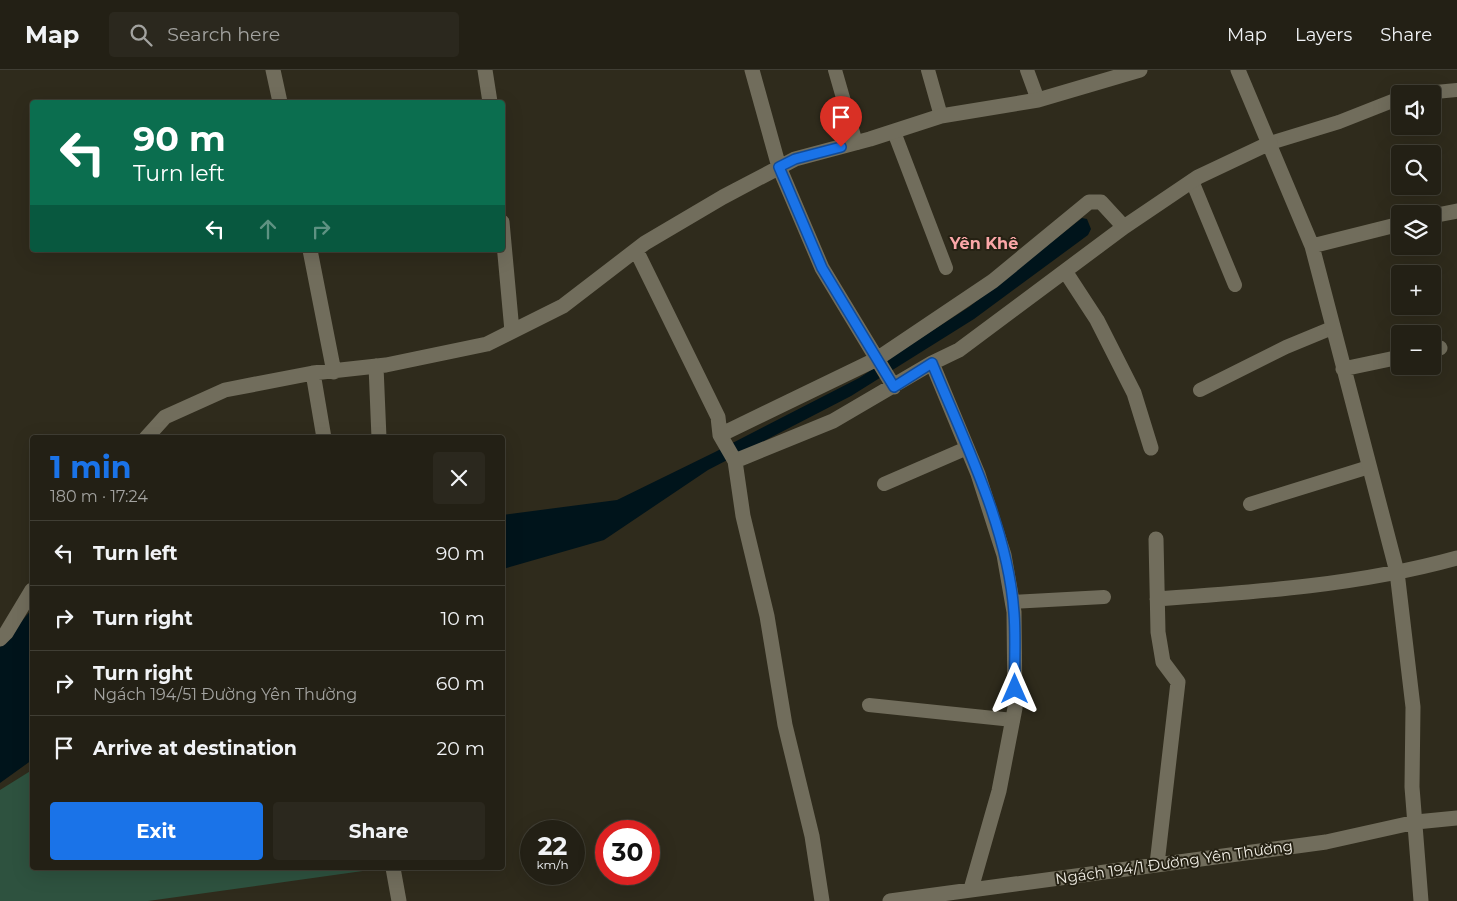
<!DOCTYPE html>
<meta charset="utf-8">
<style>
body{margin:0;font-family:Montserrat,sans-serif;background:#2b281e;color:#f1f3f6;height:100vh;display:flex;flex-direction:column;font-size:19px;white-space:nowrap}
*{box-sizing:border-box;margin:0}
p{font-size:16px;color:#a3a3a0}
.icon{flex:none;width:28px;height:28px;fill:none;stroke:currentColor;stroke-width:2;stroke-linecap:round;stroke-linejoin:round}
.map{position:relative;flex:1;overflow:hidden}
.sheet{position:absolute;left:30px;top:365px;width:475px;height:435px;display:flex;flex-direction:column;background:#232015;border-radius:5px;box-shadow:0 5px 20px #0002,0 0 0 1px #403e34}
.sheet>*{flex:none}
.top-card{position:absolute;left:30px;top:30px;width:475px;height:152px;border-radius:5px;box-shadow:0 5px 20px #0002,0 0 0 1px #403e34;background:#0b6e4f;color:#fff;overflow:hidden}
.controls{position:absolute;left:1391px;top:15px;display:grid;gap:10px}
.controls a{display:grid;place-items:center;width:50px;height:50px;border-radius:5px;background:#232015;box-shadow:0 5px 20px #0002,0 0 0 1px #403e34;font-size:25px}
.speed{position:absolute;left:520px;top:750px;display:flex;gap:10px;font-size:25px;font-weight:700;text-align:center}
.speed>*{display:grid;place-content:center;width:65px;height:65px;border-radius:50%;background:#232015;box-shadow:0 5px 20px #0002,0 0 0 1px #403e34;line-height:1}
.speed small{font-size:12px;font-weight:400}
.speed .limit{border:8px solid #d22;background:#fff;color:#111}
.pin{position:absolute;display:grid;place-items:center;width:42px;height:42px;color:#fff;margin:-51px -21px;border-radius:50% 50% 50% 0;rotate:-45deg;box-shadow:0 0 5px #0007}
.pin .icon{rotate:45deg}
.me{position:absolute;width:55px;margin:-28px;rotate:0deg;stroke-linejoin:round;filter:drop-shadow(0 0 4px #0008)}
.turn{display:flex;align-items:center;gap:18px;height:105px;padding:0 20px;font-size:22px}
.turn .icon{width:65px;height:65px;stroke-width:2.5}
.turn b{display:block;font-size:35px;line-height:42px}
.lanes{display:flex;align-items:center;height:48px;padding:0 20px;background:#0003;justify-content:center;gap:25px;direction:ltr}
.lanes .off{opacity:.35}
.round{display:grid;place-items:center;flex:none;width:52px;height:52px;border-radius:5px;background:#2b281e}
.headline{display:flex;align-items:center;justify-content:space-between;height:85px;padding:0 20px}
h1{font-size:30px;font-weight:700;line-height:38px;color:#1a73e8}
.primary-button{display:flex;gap:10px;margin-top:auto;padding:10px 20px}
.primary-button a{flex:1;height:58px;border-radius:5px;background:#1a73e8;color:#fff;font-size:20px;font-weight:700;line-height:58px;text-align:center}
.primary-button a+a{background:#2b281e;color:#f1f3f6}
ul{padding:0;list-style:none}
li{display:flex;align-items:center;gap:15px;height:65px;padding:0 20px;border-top:1px solid #403e34}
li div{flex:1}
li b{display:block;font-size:19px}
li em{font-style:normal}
header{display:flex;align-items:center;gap:30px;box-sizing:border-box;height:70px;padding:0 25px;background:#232015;border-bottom:1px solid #403e34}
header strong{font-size:24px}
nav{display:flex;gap:28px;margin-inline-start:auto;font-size:18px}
.search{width:350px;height:45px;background:#2b281e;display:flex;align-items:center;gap:12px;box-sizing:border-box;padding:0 18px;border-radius:5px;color:#a3a3a0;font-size:19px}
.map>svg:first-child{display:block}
</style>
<header>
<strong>Map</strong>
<div class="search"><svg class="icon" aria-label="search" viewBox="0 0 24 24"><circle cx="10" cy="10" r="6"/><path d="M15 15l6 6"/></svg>Search here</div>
<nav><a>Map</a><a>Layers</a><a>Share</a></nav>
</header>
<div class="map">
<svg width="1457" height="831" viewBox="0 0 1457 831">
<rect width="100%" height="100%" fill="#2f2b1c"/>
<!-- garden -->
<path fill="#2e523f" d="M32,700V798L377,799L148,831H0V720Z"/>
<!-- water -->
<path fill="#00141b" d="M1082,148L1087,149L1091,159L1088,165L974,249L851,326L708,400L604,470L503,499L502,445L617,430L715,382L859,308L969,237Z
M32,539V690L0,713V577Z"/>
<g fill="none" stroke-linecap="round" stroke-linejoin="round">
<!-- service -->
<path stroke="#716d5c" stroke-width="14" d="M835,0L856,73
M928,0L941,46
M1027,0L1038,30
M1414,24L1457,20
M894,62L946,198
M1270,73L1339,52L1400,28
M1192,111L1235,215
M1200,320L1286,277L1332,258
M884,414L967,378
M1250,434L1369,397
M1012,532L1104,527
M869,635L1013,650"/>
<!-- minor -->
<path stroke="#716d5c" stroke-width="15" d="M273,0L280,32
M485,0L490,32
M752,0L779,97L822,198L894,317
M1238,0L1312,176L1397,502L1413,637L1412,717L1421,831
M1432,146L1457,141
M502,152L512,261
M1312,176L1400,154
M310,180L334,302
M636,180L718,347L720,365L735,391L743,446L767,546L785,655L812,766L822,831
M1065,201L1097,250L1134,323L1151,378
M1432,280L1440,278
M932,293L978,404L1004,485L1014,542L1015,638L999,721L971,819
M376,296L379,368
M1343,299L1400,287
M313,303L324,368
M720,365L877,289L993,211L1089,132H1101L1124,157
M146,368L165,347L225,320L313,303L386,295L487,274L563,236L645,173L723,127L795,89L870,69L941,46L1038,30L1140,0
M735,391L833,351L932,293L959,280L1124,157L1198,107L1270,73
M1156,469L1158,562L1163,592L1178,612L1157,794
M1157,529C1257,522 1360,515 1457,488
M0,569L6,563L32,520
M393,798L399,831
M890,831L1326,772L1416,752L1457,748"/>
</g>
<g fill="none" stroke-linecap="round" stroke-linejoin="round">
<!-- route casing -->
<g stroke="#114b97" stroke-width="12">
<path id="route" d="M841,77L795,89L779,97L822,198L894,317L932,293C964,371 1008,457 1014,543C1016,568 1014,594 1015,619"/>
</g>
<!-- route -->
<use href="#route" stroke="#1a73e8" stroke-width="9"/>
</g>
<g text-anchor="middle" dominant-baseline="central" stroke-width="4" stroke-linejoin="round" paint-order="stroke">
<!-- street labels -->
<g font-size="15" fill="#f1eee5" stroke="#252113">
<text transform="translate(1174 792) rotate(-8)">Ngách 194/1 Đường Yên Thường</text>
</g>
<!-- neighbourhood labels -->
<g font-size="16" font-weight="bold" fill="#fba7a8" stroke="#252113">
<text x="984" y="173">Yên Khê</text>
</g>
</g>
</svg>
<div class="controls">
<a><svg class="icon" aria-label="sound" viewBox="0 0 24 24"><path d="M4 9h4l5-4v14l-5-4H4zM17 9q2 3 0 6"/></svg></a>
<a><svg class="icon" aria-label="search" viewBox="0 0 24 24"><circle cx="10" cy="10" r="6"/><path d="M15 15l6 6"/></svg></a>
<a><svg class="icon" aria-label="layers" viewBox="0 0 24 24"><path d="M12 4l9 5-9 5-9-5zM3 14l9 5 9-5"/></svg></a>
<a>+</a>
<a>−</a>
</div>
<div class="speed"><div>22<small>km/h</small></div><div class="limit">30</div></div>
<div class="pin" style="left:841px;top:77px;background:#d93025"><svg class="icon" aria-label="arrive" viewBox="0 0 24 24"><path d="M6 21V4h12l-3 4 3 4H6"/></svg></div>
<svg class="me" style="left:1015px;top:619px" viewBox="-20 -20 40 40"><path d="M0-17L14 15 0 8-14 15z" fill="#1a73e8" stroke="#fff" stroke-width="4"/></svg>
<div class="top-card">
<div class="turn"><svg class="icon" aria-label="left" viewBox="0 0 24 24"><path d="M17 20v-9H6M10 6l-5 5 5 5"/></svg><div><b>90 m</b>Turn left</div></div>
<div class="lanes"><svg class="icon" aria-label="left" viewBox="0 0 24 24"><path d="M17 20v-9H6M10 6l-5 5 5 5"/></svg><svg class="icon off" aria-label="ahead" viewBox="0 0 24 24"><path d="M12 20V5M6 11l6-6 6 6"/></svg><svg class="icon off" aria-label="right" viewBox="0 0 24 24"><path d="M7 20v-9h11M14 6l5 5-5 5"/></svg></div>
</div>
<section class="sheet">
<div class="headline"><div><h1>1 min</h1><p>180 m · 17:24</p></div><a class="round"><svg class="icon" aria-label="close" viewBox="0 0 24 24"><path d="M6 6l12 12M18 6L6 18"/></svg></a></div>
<ul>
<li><svg class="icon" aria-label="left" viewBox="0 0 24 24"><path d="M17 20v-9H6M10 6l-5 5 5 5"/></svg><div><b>Turn left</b></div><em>90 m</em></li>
<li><svg class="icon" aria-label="right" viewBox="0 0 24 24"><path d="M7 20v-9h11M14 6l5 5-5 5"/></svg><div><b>Turn right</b></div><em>10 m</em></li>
<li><svg class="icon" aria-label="right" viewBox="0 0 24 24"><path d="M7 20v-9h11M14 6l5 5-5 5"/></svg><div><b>Turn right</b><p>Ngách 194/51 Đường Yên Thường</p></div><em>60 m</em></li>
<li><svg class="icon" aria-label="arrive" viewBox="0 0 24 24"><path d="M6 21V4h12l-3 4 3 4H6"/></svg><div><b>Arrive at destination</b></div><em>20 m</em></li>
</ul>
<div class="primary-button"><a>Exit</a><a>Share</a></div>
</section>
</div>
